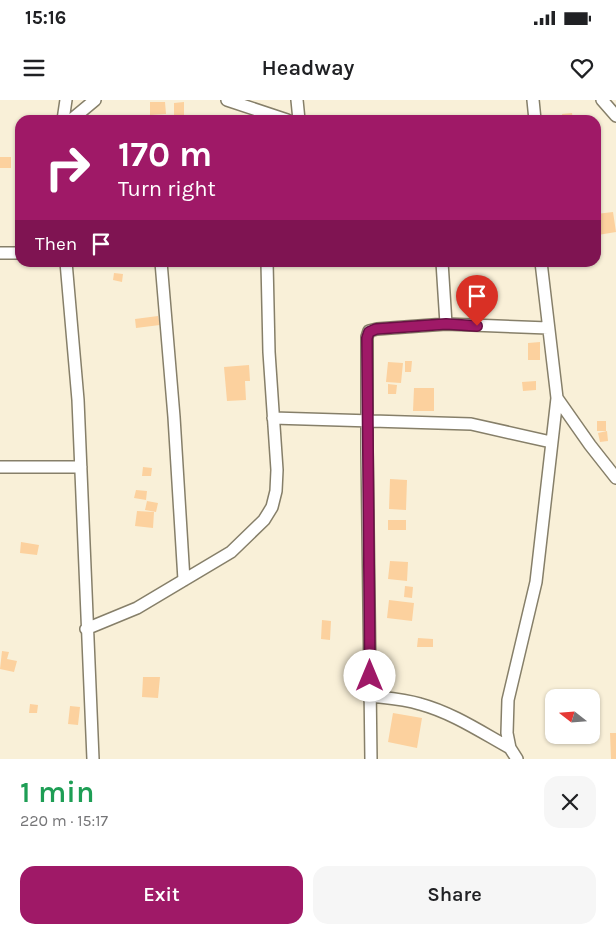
<!DOCTYPE html>
<meta charset="utf-8">
<style>
body{margin:0;font-family:Karla,sans-serif;background:#f6f6f6;color:#202124;height:100vh;display:flex;flex-direction:column;font-size:19px;white-space:nowrap}
*{box-sizing:border-box;margin:0}
p{font-size:16px;color:#757577}
.icon{flex:none;width:28px;height:28px;fill:none;stroke:currentColor;stroke-width:2;stroke-linecap:round;stroke-linejoin:round}
.map{position:relative;height:659px;overflow:hidden}
.drawer{display:flex;flex-direction:column;background:#fff;flex:1}
.drawer>*{flex:none}
.guide{position:absolute;left:15px;top:15px;width:586px;height:152px;border-radius:15px;box-shadow:0 1px 4px #0004;background:#9f1967;color:#fff;overflow:hidden}
.needle{width:32px;rotate:287deg}
.buttons{position:absolute;left:545px;top:589px;display:grid;gap:10px}
.buttons a{display:grid;place-items:center;width:55px;height:55px;border-radius:10px;background:#fff;box-shadow:0 1px 4px #0004;font-size:25px}
.pin{position:absolute;display:grid;place-items:center;width:42px;height:42px;color:#fff;margin:-51px -21px;border-radius:50% 50% 50% 0;rotate:-45deg;box-shadow:0 0 5px #0007}
.pin .icon{rotate:45deg}
.me{position:absolute;width:55px;margin:-28px;rotate:0deg;stroke-linejoin:round;filter:drop-shadow(0 0 4px #0008)}
.turn{display:flex;align-items:center;gap:18px;height:105px;padding:0 20px;font-size:22px}
.turn .icon{width:65px;height:65px;stroke-width:2.5}
.turn b{display:block;font-size:35px;line-height:42px}
.then{display:flex;align-items:center;height:48px;padding:0 20px;background:#0003;gap:10px;font-size:19px}
.round{display:grid;place-items:center;flex:none;width:52px;height:52px;border-radius:15px;background:#f6f6f6}
.headline{display:flex;align-items:center;justify-content:space-between;height:85px;padding:0 20px}
h1{font-size:30px;font-weight:600;line-height:38px;color:#1e9e55}
.action{display:flex;gap:10px;margin-top:auto;padding:10px 20px}
.action a{flex:1;height:58px;border-radius:15px;background:#9f1967;color:#fff;font-size:20px;font-weight:600;line-height:58px;text-align:center}
.action a+a{background:#f6f6f6;color:#202124}
.status{display:flex;justify-content:space-between;align-items:center;height:35px;padding:0 25px;background:#fff;direction:ltr}
.status svg{height:14px;fill:currentColor}
header{display:flex;justify-content:space-between;align-items:center;height:65px;padding:0 20px;background:#fff;font-size:22px;font-weight:600}
.map>svg:first-child{display:block}
</style>
<div class="status"><b>15:16</b><svg viewBox="0 0 49 12"><path d="M0 12V9h3v3zM5 12V6h3v6zM10 12V3h3v9zM15 12V0h3v12zM26 1h20v11H26zM47 4h2v5h-2z"/></svg></div>
<header><svg class="icon" aria-label="menu" viewBox="0 0 24 24"><path d="M4 6h16M4 12h16M4 18h16"/></svg>Headway<svg class="icon" aria-label="heart" viewBox="0 0 24 24"><path d="M12 20l-8-8c-3-5 5-10 8-4 3-6 11-1 8 4z"/></svg></header>
<div class="map">
<svg width="616" height="659" viewBox="0 0 616 659">
<rect width="100%" height="100%" fill="#f9f0d8"/>
<!-- building -->
<path fill="#fcd19e" d="M150,2H165L166,14L150,15Z
M184,2V20H174V3Z
M572,13L573,20H563L562,14Z
M0,57H11V68H0Z
M613,112L616,132L598,135L596,114Z
M114,173L123,174L122,182L113,180Z
M470,192H492V204L482,203V216H470Z
M158,216L160,225L136,228L135,219Z
M540,242V260H528V243Z
M405,261H412L411,272H405Z
M388,262L403,263L401,283L386,282Z
M249,265L250,281H245L246,300L227,301L224,267Z
M536,281V290L523,291L522,282Z
M388,284L397,285L396,294H388Z
M414,288H434V311H413Z
M597,321H606V331H597Z
M607,331L608,341L600,342L598,333Z
M143,367L152,368L151,376H142Z
M390,379L407,380L406,410L389,409Z
M136,390L147,391L146,400L134,398Z
M147,401L158,403L156,412L145,410Z
M137,411L154,412L153,428L135,426Z
M388,420H406V430H388Z
M21,442L39,445L37,455L20,453Z
M390,461L408,462L407,481L388,479Z
M405,486L413,487L412,498L404,497Z
M389,500L414,503L412,521L387,518Z
M322,520L331,521L330,540L321,539Z
M418,538L433,539V547H417Z
M2,551L9,552L7,559L17,561L14,572L0,569Z
M143,577H160L158,598L142,597Z
M30,604L38,605L37,613H29Z
M70,606L80,607L78,625L68,624Z
M393,613L422,618L417,648L388,642Z
M610,633H616V659H611Z"/>
<g fill="none" stroke-linecap="round" stroke-linejoin="round">
<!-- street casing -->
<g stroke="#867f69" stroke-width="14">
<path id="street" d="M227,0L287,20
M297,0L299,20
M533,0L535,20
M602,0L616,16
M63,20L66,0
M71,20L95,0
M0,153H20
M66,162L78,300L93,659
M161,162L174,317L184,480
M442,162L446,224
M557,298L590,345L616,378
M273,318L471,324L551,342
M0,367H81
M86,529L137,508L231,452L264,420L272,407L276,391L277,370L269,252L267,162
M370,596C387,598 404,599 420,604C453,613 481,632 510,648
M371,659L367,350V237L369,231L377,229L446,224L548,228
M517,659L510,648L507,633L508,600L536,482L557,298L541,162"/>
</g>
<!-- street -->
<use href="#street" stroke="#fff" stroke-width="11"/>
</g>
<g fill="none" stroke-linecap="round" stroke-linejoin="round">
<!-- route casing -->
<g stroke="#671043" stroke-width="12">
<path id="route" d="M370,576L367,238L369,232L376,229L446,224L477,226"/>
</g>
<!-- route -->
<use href="#route" stroke="#9f1967" stroke-width="9"/>
</g>
</svg>
<div class="buttons">
<a><svg class="needle" viewBox="-14 -14 28 28"><path d="M0-13l5 13h-10z" fill="#e53935"/><path d="M0 13l5-13h-10z" fill="#757577"/></svg></a>
</div>
<div class="pin" style="left:477px;top:226px;background:#d93025"><svg class="icon" aria-label="arrive" viewBox="0 0 24 24"><path d="M6 21V4h12l-3 4 3 4H6"/></svg></div>
<svg class="me" style="left:370px;top:576px" viewBox="-20 -20 40 40"><circle r="19" fill="#fff"/><path d="M0-13L10 11 0 6-10 11z" fill="#9f1967"/></svg>
<div class="guide">
<div class="turn"><svg class="icon" aria-label="right" viewBox="0 0 24 24"><path d="M7 20v-9h11M14 6l5 5-5 5"/></svg><div><b>170 m</b>Turn right</div></div>
<div class="then">Then<svg class="icon" aria-label="arrive" viewBox="0 0 24 24"><path d="M6 21V4h12l-3 4 3 4H6"/></svg></div>
</div>
</div>
<section class="drawer">
<div class="headline"><div><h1>1 min</h1><p>220 m · 15:17</p></div><a class="round"><svg class="icon" aria-label="close" viewBox="0 0 24 24"><path d="M6 6l12 12M18 6L6 18"/></svg></a></div>
<div class="action"><a>Exit</a><a>Share</a></div>
</section>
